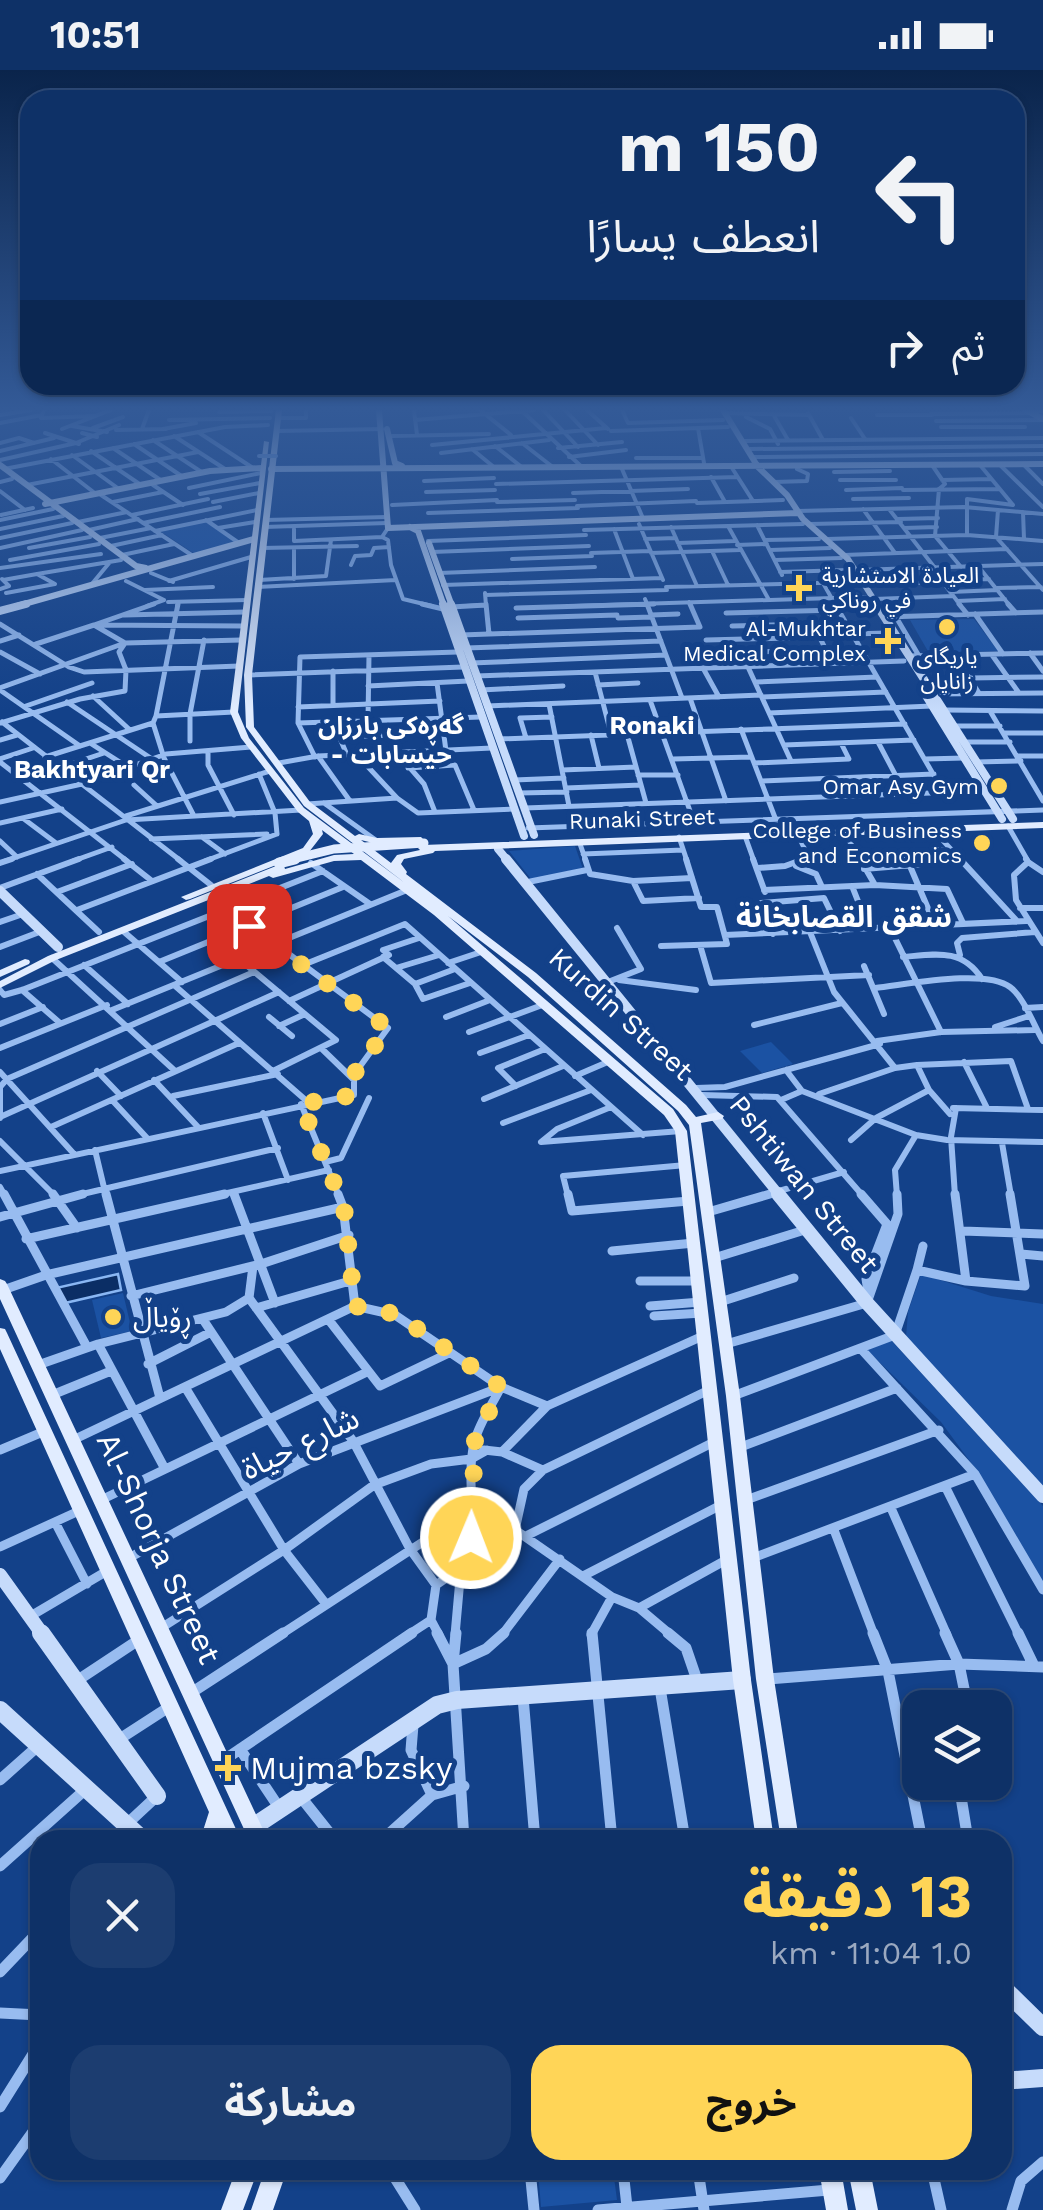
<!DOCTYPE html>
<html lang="ar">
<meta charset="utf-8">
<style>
body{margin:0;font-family:"Work Sans","Noto Sans Arabic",sans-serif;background:#1c3d70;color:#f1f3f6;direction:rtl;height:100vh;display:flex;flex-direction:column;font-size:38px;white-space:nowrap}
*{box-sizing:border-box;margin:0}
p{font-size:32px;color:#9ba9c0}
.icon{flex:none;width:55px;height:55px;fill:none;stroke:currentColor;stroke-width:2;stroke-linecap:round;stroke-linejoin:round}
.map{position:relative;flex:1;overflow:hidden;direction:ltr}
.side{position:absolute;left:30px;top:1760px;width:982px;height:350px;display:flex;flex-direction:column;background:#0e3167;border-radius:30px;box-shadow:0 2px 8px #0004,0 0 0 2px #2e4c7b;direction:rtl}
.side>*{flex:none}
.banner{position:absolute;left:20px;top:20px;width:1005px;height:305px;border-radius:30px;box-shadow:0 2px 8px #0004,0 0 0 2px #2e4c7b;direction:rtl;background:#0e3167;color:#f1f3f6;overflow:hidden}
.fabs{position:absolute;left:902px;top:1620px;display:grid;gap:20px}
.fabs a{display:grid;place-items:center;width:110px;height:110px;border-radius:20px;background:#0e3167;box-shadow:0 2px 8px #0004,0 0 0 2px #2e4c7b;font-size:50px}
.pin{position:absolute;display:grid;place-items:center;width:85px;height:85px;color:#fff;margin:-42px;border-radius:20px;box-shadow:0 5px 15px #0006}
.me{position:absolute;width:110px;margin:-55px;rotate:1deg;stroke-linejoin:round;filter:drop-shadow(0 0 8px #0008)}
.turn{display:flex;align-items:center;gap:35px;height:210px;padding:0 40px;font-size:45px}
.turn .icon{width:130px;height:130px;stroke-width:2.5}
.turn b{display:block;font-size:70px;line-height:85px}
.then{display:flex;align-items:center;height:95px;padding:0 40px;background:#0003;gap:20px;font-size:38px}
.round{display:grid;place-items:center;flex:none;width:105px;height:105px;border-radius:30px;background:#1c3d70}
.head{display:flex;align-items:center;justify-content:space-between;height:170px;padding:0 40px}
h1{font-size:60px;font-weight:700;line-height:75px;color:#ffd557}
.action{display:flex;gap:20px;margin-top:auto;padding:20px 40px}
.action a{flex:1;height:115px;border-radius:30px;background:#ffd557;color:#111;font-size:40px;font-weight:700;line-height:115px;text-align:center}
.action a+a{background:#1c3d70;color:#f1f3f6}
.status{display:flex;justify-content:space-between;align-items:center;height:70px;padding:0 50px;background:#0e3167;direction:ltr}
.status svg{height:28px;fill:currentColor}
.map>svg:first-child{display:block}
</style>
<div class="status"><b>10:51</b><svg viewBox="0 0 49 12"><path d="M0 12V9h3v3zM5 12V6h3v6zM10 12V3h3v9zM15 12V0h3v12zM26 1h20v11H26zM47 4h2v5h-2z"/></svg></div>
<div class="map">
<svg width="1043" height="2140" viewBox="0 0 1043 2140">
<rect width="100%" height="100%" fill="#134189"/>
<!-- green -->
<path fill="#1b52a3" d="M204,451L236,472L195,484L160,461Z
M974,549L998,581L929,583L910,550Z
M575,776L583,799L531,809L509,781Z
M771,972L793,994L762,1003L740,981Z
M921,1204L991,1226L1043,1234V1418L906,1267L908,1242Z
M123,1223L132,1261L101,1268L92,1230Z
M891,1270L1043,1436V1513L977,1401L941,1352L867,1280Z
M538,2100H613L617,2130L541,2137Z"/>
<!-- water -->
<path fill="#0b2e65" stroke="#8ab7f3" stroke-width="2.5" d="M118,1204L121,1220L65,1233L56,1218Z"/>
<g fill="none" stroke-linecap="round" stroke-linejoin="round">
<!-- street-far4 -->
<path stroke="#98bcf0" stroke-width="4" d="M44,340L41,348L95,346
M414,340L417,365
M480,340L511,365
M543,340L578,377
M565,340L598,375
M587,340L608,359
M622,340L628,353L723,350
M522,341L583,398
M1032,341H1043
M219,342L271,341
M725,343L809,345
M808,343L823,370
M773,344L788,370
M931,344L1031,343
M0,345L31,340
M877,345H932
M746,347L770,359L778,374
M278,348H306V340
M851,348L865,369
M169,350L270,348
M415,350L534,340
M936,351L1043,350
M0,353L42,345
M72,356L107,362
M941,357H1025
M93,358L123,347
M698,358L704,393
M62,359L111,340
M142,359L149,340
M163,359L196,353
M116,360L166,359
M276,361L382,359
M611,361L728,357
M198,362L253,398
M45,363L79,374
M82,363L97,367
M174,366L225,399
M392,366L489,364
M153,370L203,403
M745,371L1043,368
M0,373L19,368L34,373
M522,373L554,398
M134,374L183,407
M432,375L606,358
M495,376L523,398
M113,378L162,411
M558,378L622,372
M472,379L495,398
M750,379L1043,376
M0,381L54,368
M91,381L141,415
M441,383L549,370
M72,385L119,419
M569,387L626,380
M753,387L1043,384
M636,388H703
M51,389L96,424
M0,390L76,373L119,355
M1023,394L1043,414
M932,395L945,414L939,419L935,466L961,497
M980,395L1013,435
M1000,395L1043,437
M732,398L753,431
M4,399L225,357L268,355
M622,399L642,446
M834,402L890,401
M711,407L725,432
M840,410H896
M942,410L991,409
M424,411L494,408
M0,412L12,409
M774,412L807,411L808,404L797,399
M496,414L737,407
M27,415L198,382
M153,415L183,435
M189,418L261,403
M846,420L902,418
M903,420L999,419
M0,421L25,440
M426,422L495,420
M573,423L688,419
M200,424L260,413
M101,425L193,486
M853,429L909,428
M113,432L163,422
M213,432L259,423
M497,432L575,430
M697,433L783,430
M392,435L497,430
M577,436L696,431
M863,439L895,483
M889,439L935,498
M998,440L996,467L1043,520
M797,441L964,437L1043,444
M1023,442L1024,469
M428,443L578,438
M1,445L33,438
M132,445L208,429
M898,449L938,448
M0,450L53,439
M206,450L239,473
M265,450L387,447
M78,452L127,442
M143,453L220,437
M639,454L663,510
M810,454L901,452
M757,455L782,505
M728,456L769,530
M264,457L387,453
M671,457L697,516
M218,458L255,452
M388,458L382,467L388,470L391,495L403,529L432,536
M904,458L937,457
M0,459L63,446
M294,459V471L382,467
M614,459L633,509
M89,460L138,449
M584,460L803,454
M155,461L257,440
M967,465V429L1013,435
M0,468L72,453
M100,468L151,458
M645,469L676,468
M827,469L967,465L1043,471
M765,470L819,469
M428,471L586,465
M678,473L735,471
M737,475L767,474
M111,476L162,465
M0,478L82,460
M29,478L90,467
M262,478L357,476
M294,478V509
M770,480L830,478
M712,481L728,515
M432,482L589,476
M591,483L650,481
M651,483L740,480
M122,485L174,474
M844,485L1007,479
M512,489L592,486
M10,490L99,474
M775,490L841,488
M351,495L355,486L371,485L374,478L389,477
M978,496L1010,536
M0,498L101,484
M932,498L961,536
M856,500L1043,494
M780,502L848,500
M151,503L173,512
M439,503L595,497
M37,504L121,490
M3,510L37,504L55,514L6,523
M259,510L326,506L331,470
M941,510L989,509
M126,511L164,530
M169,511L251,487
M823,513L836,536
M91,515L110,492
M443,515L662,508
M865,515L943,512
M257,517L396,510
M666,517L856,512
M996,518L1041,517
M0,519L9,516L2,509
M145,520L213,517
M950,522L998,520
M485,523L486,536
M485,525L667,520
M645,529L648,536
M874,529L953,526
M957,531L1005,529
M168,532L247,530
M689,532L691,536
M147,536L164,530
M177,536L178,532
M466,536L486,535
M574,536L865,527"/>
<!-- street-far3 -->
<path stroke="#98bcf0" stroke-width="5" d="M422,534L443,539
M486,534L489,564
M647,534L682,628
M690,534L700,557
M835,534L944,723
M959,534L968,545
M1008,534L1016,543
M451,537L486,535
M516,538L654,534
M726,543L838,540
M975,544L1003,584
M124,545L245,542
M651,545L678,544
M886,547L1043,542
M896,547L919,586
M518,548L617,545
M618,548L652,547
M0,554L69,597L84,602L239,596
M813,554L826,580
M732,556L846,553
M852,564L887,563
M461,565L700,557
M706,570L789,568
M0,571L19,565
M36,574L94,555L243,556
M466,578L661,571
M0,582L40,604
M712,583L861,579
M1030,583L1043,601
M992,585L1019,623
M910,586L1043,583
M955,586L979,623
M471,593L666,585
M748,597L791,691
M703,598L719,627
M333,601V635
M595,602L611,664
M248,605L463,597
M476,606L904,591
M970,608L1043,607
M755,612L877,607
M437,613L446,681
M598,615L638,613
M368,616L468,611
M0,618L125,573L241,570
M0,620L80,676
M481,620L563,616
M933,624L1043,623
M93,626L130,660
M762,627L886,622
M690,628L726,731
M650,630L694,752
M67,632L152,689
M549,634L569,736
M26,636L92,613
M487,636L761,625
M298,637L440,631
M945,640L1043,641
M990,641L1043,731
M769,643L932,636
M156,646L178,534
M368,650L369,585
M2,652L181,791
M333,652L347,685
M0,653L80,629L125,621L126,600L119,582L125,573L94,555L154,534
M153,653L164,688L194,746
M298,653L481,647
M954,656H1000
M741,659L779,758
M1005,663H1043
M627,664L646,733
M591,665L599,698
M339,667L444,663
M526,668L520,648L552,647
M499,669L905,654
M0,670L17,665
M190,671V644L204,570
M878,672L896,706
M964,672H1010
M90,673L129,698
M784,675L914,670
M208,681V695L234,745
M396,682L424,714L435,742
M356,684L397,728L418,743L514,739
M318,686L350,731
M1018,686H1043
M45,687L153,653L156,646L234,642
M315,687L298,653L300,587L458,582
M0,689L33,678
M673,689L751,687
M925,689L964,688
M0,692L127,791
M976,692L1021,691
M279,693L318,686L492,678
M754,693L849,689L841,673
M59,698L104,683
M408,698L455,695L474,740
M562,700L636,697
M259,704L275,743L277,764
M638,705H678
M514,710L564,708
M761,711L934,704
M134,715L157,736
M566,718L641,715
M519,723L567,722
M0,732L82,714L166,684L251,677
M324,733L377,771
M307,734L397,728
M525,738L985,721
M126,746L270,701
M24,749L56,773
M0,753L62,739
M1008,756L1028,791
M528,758L1043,740
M932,759L962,791
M844,762L861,791
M797,763L808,786L801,791
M745,766L754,791
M202,767L225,784
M679,767L687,791
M151,769L267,764
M0,771L17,787
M580,774L586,791
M904,783L908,791
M583,784L683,780
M857,786L950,779
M5,791L126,750L301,740
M73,791L112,777
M205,791L277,764"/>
<!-- street-far2 -->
<path stroke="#98bcf0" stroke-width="6" d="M124,789L152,811
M178,789L211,815
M585,789L590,804L633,811L643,831L699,828
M753,789L765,822
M860,789L875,815
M907,789L935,855
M960,789L1016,850
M1026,789L1028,792L1014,805L1016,830L1043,873
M1028,792L1043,802
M0,793L12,789
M311,793L370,834
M796,796L816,804L822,817
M758,798L785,796L804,789
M864,799L960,791
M37,804L99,862
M633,811L692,808
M528,812L587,800
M852,816L869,859
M0,818L79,789
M764,820L875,815L947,819L963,853
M57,822L132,794
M257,827L278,844
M1020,838H1043
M77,840L211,789
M215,844L237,861
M0,852L23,844
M249,856L271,874
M890,858L941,962
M123,861L182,912
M810,862L834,922L895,998L917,995
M773,864L761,833L824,828L840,861
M725,865L1026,851
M274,873L388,958L353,1006
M700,875L711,913L869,905
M661,876L727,874L717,837H701L686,789
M0,877L42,861
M960,885L957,873L962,868L1035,862
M383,887L415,914L423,929L470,913
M903,887C936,884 962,878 982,909
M52,888L174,1000
M239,889L336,970L273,1001
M159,892L343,817
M448,893L484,881
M84,895L128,934
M303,895L405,854L643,1065
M864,896L884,944
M396,898L439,885
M619,910L696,920
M608,912L641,899L617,858
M415,914L455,899
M174,915L309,1033
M875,918C905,915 985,898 1010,917C1024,927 1034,956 1043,971
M0,920L4,925L22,920L323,801
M22,920L60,953
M289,931L389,885L383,880L419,868
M1025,938L1043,937
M112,940L407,820
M269,947L292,966
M446,947L490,930
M0,954L43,937
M754,955L842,933
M279,956L305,944
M995,957L1029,946
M469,962L545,934
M877,971L941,962L1035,960
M0,978L107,935
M322,979L354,1010
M480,983L529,965
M964,992L987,1038
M786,1000L802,1021
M97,1001L121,1026
M0,1002L74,1084
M575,1006L610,991
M154,1010L198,1057
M516,1016L498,998L545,979
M0,1017L7,1009L254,902
M0,1018V1048
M696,1018L725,1017L880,974
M819,1024L895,998
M702,1025L777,1027L863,1126
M173,1026L278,1004
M484,1029L563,996
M112,1030L147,1068
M781,1030L802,1021L916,1065L947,1070L1043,1072
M301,1034L339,1126
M611,1037L557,1059L541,1072L681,1061
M953,1038L1043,1040
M263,1043L288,1110
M950,1044L929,1020L917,995L1011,991L1028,1039
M0,1047L279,922
M503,1053L591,1020
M51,1057L239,973
M851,1070L876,1048L929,1020
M0,1071L55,1126
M1002,1073L1011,1126
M95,1080L106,1126
M325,1092L341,1088L369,1028
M0,1101L354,1025V1005
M0,1117L5,1126
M233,1122L235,1126
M74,1126L278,1078
M214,1126L329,1100
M568,1126L563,1106L686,1095
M762,1126L844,1102
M897,1126L895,1100L916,1065
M955,1126L951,1067L956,1038"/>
<!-- street-far1 -->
<path stroke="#98bcf0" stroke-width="9" d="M4,1124L87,1277
M53,1124L77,1158
M106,1124L160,1328
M234,1124L275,1233
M338,1124L343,1137L355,1236
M568,1124L572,1141L689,1131
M861,1124L887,1154L866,1209L869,1227
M708,1142L770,1124
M0,1147L83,1124
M963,1161L1043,1164
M26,1169L225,1124
M612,1181L694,1173
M1021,1184L1043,1186
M714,1188L808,1159
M253,1196L249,1228L353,1371L410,1479L436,1515
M917,1200L923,1176
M640,1211H698
M966,1211L1025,1216L1010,1124
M3,1220L46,1205L343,1137
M131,1226L261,1194L349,1165
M720,1232L794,1208
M650,1236L701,1232
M256,1238L350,1211
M654,1246L702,1243
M202,1248L299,1394
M328,1249L380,1316L449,1283
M98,1274L165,1399
M726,1274L867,1233L898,1144L897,1124
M861,1279L975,1404L1043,1520
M148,1294L211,1262
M38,1295L98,1274L226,1242L249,1228
M185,1317L284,1480L326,1534
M52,1325L111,1301
M733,1326L895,1265L917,1200L966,1211L955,1124
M73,1370L355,1236L395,1245L501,1317L547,1336
M738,1378L897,1318
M0,1380L45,1361
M484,1380L502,1382L547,1336L705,1265
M502,1382L543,1400
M945,1416L1019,1565
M101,1430L367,1302
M746,1430L939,1360
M891,1438L947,1565
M55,1452L87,1514
M472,1453L511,1457L612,1527L639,1538L671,1565
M515,1460L524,1419L543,1400L711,1319
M834,1460L874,1565
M526,1466L716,1371
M0,1477L81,1440
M129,1488L299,1394L501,1317
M750,1489L975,1404
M583,1506L723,1434
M639,1538L726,1490
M29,1547L107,1501
M161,1558L284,1480L374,1415L431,1394L471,1389L487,1380
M280,1565L472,1440
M408,1565L431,1550
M439,1565L431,1550L436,1515C493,1479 462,1428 474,1373C479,1353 492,1335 501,1317
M455,1565L461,1498
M502,1565L560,1489
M591,1565L612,1527"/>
<!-- street -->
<path stroke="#98bcf0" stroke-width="11" d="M437,1563L453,1594L464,1770
M456,1563L453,1594L486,1579L504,1563
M592,1563L612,1770
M668,1563L686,1578L698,1613
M873,1563L888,1601L922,1770
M945,1563L959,1594L968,1638
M1018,1563L1034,1596
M768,1609L959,1594L1043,1597
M78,1610L140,1569
M660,1618L685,1770
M191,1623L283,1563
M523,1627L535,1770
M413,1655L411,1680L432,1725
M118,1670L169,1637
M240,1679L280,1739
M224,1690L412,1563
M0,1710L38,1676
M300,1726L335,1770
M128,1753L157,1726
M382,1770L432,1725L464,1716
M968,1770L961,1727L964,1723L982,1722L984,1712
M0,1796L87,1718
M0,1902L40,1860
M0,1943L40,1945
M0,2037L40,1973
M390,2100L415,2140
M530,2100L534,2140
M623,2100L627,2137
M698,2100L704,2140
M932,2100L941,2140
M0,2108L40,2052
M598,2140L829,2120
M1012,2140L1021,2111L1043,2092"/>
<!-- secondary-far4 -->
<path stroke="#c6dbfb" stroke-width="6" d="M379,340L388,458L798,443
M723,340L758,397L787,425L803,449L848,489L878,536
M1026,340L1043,349
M387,359L395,393L402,396
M0,395L136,496L146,498
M271,399L1043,394
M45,434L210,401L262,398
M410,457L418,461L444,536
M429,473L452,536
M17,536L254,469"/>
<!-- secondary-far3 -->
<path stroke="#c6dbfb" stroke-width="8" d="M443,534L524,766
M451,534L534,765
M876,534L1013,749
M0,541L26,534
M923,621L1002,749
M498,779L508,791"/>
<!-- secondary-far2 -->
<path stroke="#c6dbfb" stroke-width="10" d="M506,789L780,1126
M0,821L58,877"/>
<!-- secondary-far1 -->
<path stroke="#c6dbfb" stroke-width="14" d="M778,1124L867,1233L1043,1426
M0,1505L43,1565"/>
<!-- secondary -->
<path stroke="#c6dbfb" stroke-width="18" d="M41,1563L157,1726
M0,1640L143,1770
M253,1757L437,1635L457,1630L742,1610
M1002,1917L1043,1957
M1002,2011L1043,2008"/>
<!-- primary -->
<path fill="#e1ecff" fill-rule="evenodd" d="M276,340H282L252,605L254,657L310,732L355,766L359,764L377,768L421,767L423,769L418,772L377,774L361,770L391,793L397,785L420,780L418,778L423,775L1043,752V758L435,781L433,783L404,789L401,794L407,802L406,804L536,903L686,1035L696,1047L718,1042L724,1046L722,1049L701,1053L740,1326L774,1609L799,1770H781L756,1609L726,1326L689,1055L678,1041L528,907L448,846L673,1039L687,1061L751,1610L774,1770H756L733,1610L675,1061L664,1045L434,845L361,790L334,791L273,808L269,806L56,890L0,918V911L48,886L276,796H284L285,799L334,785L354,784L322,760L323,764L309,782L190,829L186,830L181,827L303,778L313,764L309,751L298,742L241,668L230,642L264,371L269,372L238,642L249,668L304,738L405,813L304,736L246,657L244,605Z
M25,889L29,890L30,892L29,894L0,907V900Z
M0,1209L5,1211L7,1214L268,1770H249L0,1229Z
M0,1258L5,1259L7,1263L241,1770H222L220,1765L218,1770H200L209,1742L0,1279Z
M236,2100H258L243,2140H221Z
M265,2100H287L273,2140H251Z
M819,2100H841L848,2140H826Z
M848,2100H870L878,2140H856Z"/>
<!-- street-bridge -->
<path stroke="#98bcf0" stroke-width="4" d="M259,386H276"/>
<!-- primary-bridge-far1 -->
<path stroke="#e1ecff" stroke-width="9" d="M285,791L334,779L424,773"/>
<!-- primary-bridge -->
<path stroke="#e1ecff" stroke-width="11" d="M279,793L295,789"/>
</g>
<!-- sky -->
<linearGradient id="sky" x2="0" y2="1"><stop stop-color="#0a244b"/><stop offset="0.53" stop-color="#335a97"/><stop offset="1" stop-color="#335a97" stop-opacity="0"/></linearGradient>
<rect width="1043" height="640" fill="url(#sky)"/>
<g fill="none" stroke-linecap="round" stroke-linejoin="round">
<!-- route -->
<path stroke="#ffd557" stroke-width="18" stroke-dasharray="0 32.4" d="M249,856L388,958L354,1004V1025L301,1034L344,1137L355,1236L396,1244L501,1317L475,1371L471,1468"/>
</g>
<!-- markers -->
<g fill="#ffd557" stroke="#134189" stroke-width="4">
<path d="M794 503h10v10h10v10h-10v10h-10v-10h-10v-10h10z"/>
<circle cx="947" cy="557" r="10"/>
<path d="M883 556h10v10h10v10h-10v10h-10v-10h-10v-10h10z"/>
<circle cx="999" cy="716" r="10"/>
<circle cx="982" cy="773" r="10"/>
<circle cx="113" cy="1247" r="10"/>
<path d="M223 1683h10v10h10v10h-10v10h-10v-10h-10v-10h10z"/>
</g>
<g text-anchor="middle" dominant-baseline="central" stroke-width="10" stroke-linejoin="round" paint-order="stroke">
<!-- far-poi labels -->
<g font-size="22" fill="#fff" stroke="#134189" text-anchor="end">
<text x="822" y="505" text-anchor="start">العيادة الاستشارية<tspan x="822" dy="25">في روناكي</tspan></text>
<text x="866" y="558">Al-Mukhtar<tspan x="866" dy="25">Medical Complex</tspan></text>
<text x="947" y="586" text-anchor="middle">یاریگای<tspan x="947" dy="25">زانایان</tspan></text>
<text x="979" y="716">Omar Asy Gym</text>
<text x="962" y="760">College of Business<tspan x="962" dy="25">and Economics</tspan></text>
</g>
<!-- far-street labels -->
<g font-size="22" fill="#fff" stroke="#134189">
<text transform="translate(642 749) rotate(-2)">Runaki Street</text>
</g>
<!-- far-neighbourhood labels -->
<g font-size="25" font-weight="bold" fill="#fff" stroke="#134189">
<text x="391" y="655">گەڕەکی بارزان<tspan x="391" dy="29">- حیسابات</tspan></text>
<text x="652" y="655">Ronaki</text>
<text x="92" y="699">Bakhtyari Qr</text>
</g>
<!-- street labels -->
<g font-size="28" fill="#fff" stroke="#134189">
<text transform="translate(621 944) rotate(42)">Kurdin Street</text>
<text transform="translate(804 1114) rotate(51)">Pshtiwan Street</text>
</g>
<!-- poi labels -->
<g font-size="28" fill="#fff" stroke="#134189" text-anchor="start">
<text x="133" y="1247">ڕۆیاڵ</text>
</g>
<!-- neighbourhood labels -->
<g font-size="30" font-weight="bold" fill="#fff" stroke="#134189">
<text x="844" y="846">شقق القصابخانة</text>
</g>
<!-- near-street labels -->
<g font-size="32" fill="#fff" stroke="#134189">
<text transform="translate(300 1373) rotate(-26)">شارع حياة</text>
<text transform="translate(159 1478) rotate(65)">Al-Shorja Street</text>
</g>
<!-- near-poi labels -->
<g font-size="32" fill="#fff" stroke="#134189" text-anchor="start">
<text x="250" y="1698">Mujma bzsky</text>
</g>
</g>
</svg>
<div class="fabs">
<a><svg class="icon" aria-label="layers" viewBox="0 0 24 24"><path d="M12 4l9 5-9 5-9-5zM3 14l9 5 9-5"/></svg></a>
</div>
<div class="pin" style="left:249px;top:856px;background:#d93025"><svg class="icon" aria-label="arrive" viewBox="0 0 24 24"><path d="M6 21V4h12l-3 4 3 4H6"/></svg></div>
<svg class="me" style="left:471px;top:1468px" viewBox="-20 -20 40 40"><circle r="17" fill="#ffd557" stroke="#fff" stroke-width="3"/><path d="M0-11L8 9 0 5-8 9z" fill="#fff"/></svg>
<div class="banner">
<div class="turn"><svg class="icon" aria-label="left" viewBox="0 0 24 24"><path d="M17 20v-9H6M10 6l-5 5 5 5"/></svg><div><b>150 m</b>انعطف يسارًا</div></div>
<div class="then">ثم<svg class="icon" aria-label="right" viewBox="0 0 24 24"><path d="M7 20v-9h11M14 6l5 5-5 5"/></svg></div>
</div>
<section class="side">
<div class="head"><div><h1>13 دقيقة</h1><p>1.0 km · 11:04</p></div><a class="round"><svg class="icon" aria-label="close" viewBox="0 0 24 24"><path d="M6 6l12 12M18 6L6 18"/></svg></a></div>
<div class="action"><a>خروج</a><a>مشاركة</a></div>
</section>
</div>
